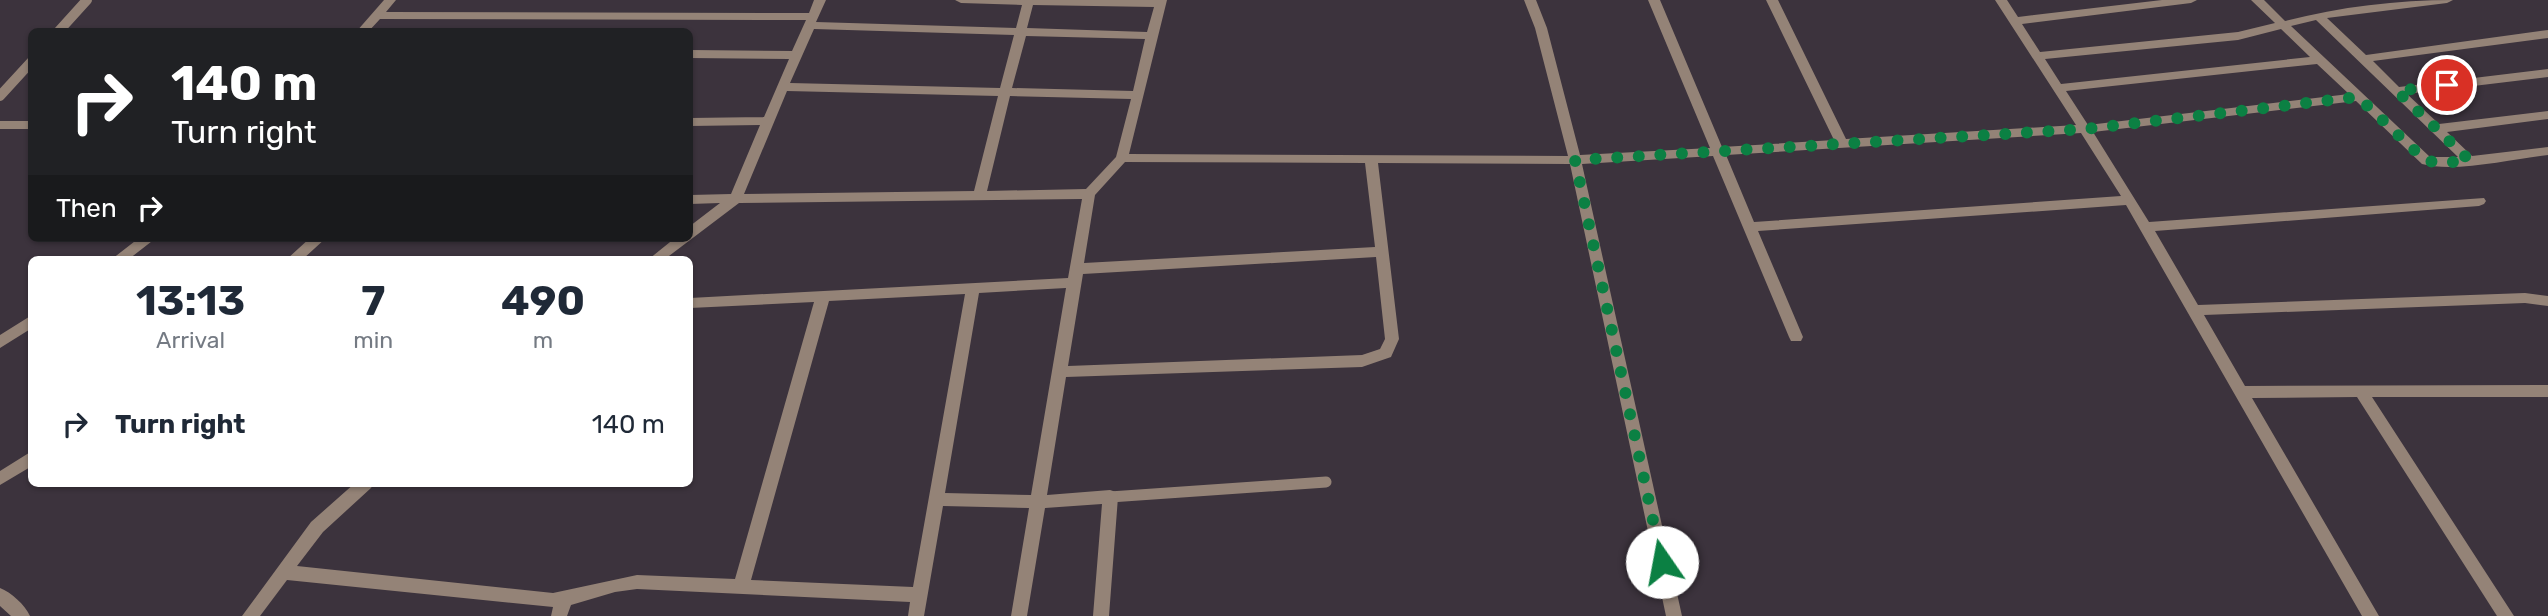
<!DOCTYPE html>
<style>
body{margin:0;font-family:Rubik,sans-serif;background:#f6f6f7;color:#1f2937;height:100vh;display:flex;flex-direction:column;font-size:26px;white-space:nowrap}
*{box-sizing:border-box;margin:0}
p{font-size:23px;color:#747a83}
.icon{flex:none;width:38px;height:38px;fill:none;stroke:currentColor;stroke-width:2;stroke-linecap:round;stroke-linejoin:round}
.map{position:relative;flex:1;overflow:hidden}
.drawer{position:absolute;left:28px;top:256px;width:665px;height:231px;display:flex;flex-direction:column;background:#fff;border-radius:10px;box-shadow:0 2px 5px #0004}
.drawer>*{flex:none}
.top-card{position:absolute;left:28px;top:28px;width:665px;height:214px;border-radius:10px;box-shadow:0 2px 5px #0004;background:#202124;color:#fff;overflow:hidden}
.pin{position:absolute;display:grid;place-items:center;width:60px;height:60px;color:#fff;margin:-30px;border:4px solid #fff;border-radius:50%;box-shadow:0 2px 7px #0007}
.me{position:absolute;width:77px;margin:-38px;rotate:348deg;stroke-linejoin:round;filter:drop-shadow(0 0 5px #0008)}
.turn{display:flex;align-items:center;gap:24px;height:147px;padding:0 28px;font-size:32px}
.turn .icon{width:91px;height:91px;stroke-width:2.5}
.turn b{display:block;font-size:49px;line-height:60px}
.then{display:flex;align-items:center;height:66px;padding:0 28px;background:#0003;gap:14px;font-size:26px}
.eta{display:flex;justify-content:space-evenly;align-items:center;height:119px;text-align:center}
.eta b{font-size:42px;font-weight:700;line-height:49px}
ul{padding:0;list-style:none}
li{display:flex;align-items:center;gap:21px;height:98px;padding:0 28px}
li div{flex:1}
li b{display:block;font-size:26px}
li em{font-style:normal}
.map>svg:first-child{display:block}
</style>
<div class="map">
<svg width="2548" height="616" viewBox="0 0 2548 616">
<rect width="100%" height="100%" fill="#3c333d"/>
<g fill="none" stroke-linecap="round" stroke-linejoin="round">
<!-- service-far1 -->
<path stroke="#948377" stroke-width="10" d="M58,32L87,0
M0,96L32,61"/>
<!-- service -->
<path stroke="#948377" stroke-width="11" d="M1110,497L1326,482"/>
<!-- minor -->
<path fill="#948377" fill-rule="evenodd" d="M384,0H396L386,12L809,13L814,0H826L816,22L1016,28L1022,5L961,3L955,0H1167L1129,154L1568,156L1535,28L1524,0H1536L1547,28L1580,155L1710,148L1648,0H1660L1722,147L1834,140L1766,0H1778L1846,139L2076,125L1995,0H2007L2018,17L2162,0H2197L2191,3L2022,24L2040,52L2238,32L2275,23L2251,0H2264L2285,21C2339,7 2397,0 2453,0L2447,3L2327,18L2366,55L2548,30V38L2373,61L2399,87L2548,69V77L2407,94L2439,124L2548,111V119L2447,132L2472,156L2548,147V155C2512,159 2455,173 2422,164L2356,101L2093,132L2149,222L2484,198L2486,201L2484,204L2479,206L2155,231L2198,305L2525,293L2548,296V306L2525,303L2204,315L2245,386L2548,385V397H2372L2514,616H2497L2357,397L2252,398L2379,616H2362L2126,205L1758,231L1803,337L1801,341H1791L1789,337L1713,156L1582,164L1682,616H1666L1570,164L1378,163L1399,339L1391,357L1362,367L1066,377L1047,495L1110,490L1116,492L1118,497L1109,616H1093L1102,504L1045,508L1027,616H1011L1029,508L943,506L924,616H908L910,602L637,589L615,592L571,605L567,616H551L553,607L287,580L260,616H242L311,522L355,483H374L371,488L323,532L297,566L553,593L637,575L735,579L814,302L690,308V298L1068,278L1082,199L739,203L665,259H649L675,238H690V226L720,203L690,204V195L731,194L760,125L690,126V118L764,117L789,59L690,58V50L792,51L806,20L380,19L368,32H356ZM1033,5L1154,7L1147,32L1027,28ZM2316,20L2458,157H2430L2291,26ZM814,29L1014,35L1000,88L790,83ZM2281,29L2310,57L2061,84L2045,59L2238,40ZM1026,36L1145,39L1133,91L1012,88ZM2317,64L2349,94L2088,125L2066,91ZM787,91L998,96L974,191L744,194ZM1010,96L1131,99L1116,157L1086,189L987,191ZM2081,133L2121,196L1754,222L1726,155ZM1125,162L1365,163L1375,247L1084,263L1095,195ZM1376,257L1385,339L1380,349L1362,355L1068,366L1083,274ZM1066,288L1031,495L945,493L979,293ZM965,294L913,587L751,580L829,301Z
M0,121H32V129H0Z
M139,238H156L129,259H112Z
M310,238H326L303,259H287Z
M32,315V328L0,348V335Z
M32,451V466L0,485V471Z
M0,588C11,592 25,605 30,616H11L0,606Z"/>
</g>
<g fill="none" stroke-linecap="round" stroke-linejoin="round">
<!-- route -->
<path stroke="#0b8043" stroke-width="12" stroke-dasharray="0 21.6" d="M1662,562L1575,160L2086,129L2358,97L2426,161L2445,163L2469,160L2397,91L2447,85"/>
</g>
</svg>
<div class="pin" style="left:2447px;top:85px;background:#d93025"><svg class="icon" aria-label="arrive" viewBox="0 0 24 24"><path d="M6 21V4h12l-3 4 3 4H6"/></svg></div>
<svg class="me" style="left:1662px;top:562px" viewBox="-20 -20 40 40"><circle r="19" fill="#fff"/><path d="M0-13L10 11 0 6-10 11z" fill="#0b8043"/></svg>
<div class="top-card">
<div class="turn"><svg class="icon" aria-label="right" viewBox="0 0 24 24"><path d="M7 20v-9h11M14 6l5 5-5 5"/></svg><div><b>140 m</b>Turn right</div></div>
<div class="then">Then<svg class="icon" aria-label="right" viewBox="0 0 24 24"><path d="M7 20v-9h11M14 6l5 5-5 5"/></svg></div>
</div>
<section class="drawer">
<div class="eta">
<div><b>13:13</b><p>Arrival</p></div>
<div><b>7</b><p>min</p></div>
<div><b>490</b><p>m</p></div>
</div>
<ul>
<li><svg class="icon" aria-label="right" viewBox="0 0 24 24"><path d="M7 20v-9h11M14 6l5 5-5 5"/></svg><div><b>Turn right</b></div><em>140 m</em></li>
</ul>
</section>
</div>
